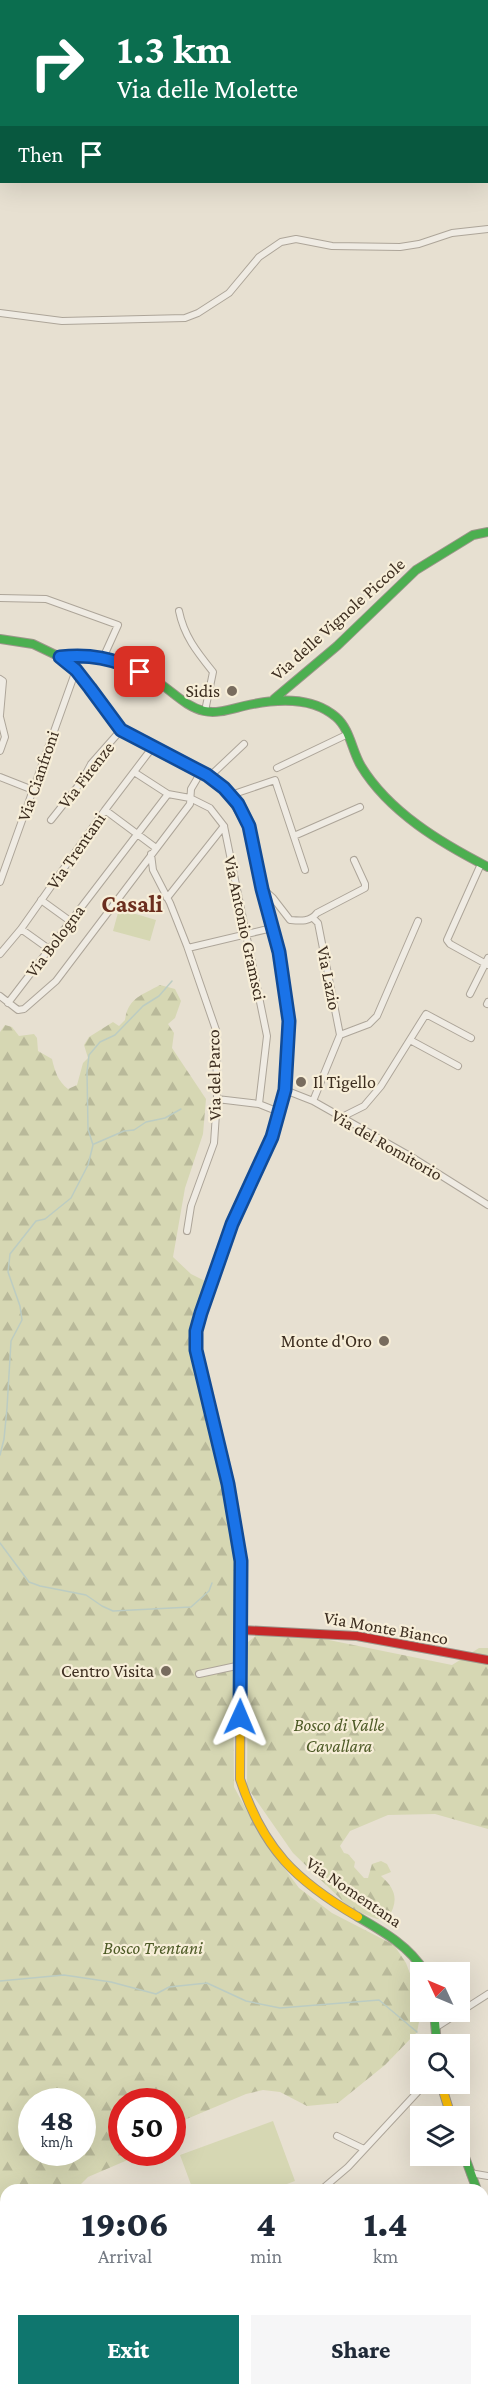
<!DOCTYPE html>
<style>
body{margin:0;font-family:"Crimson Pro",serif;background:#f6f6f7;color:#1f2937;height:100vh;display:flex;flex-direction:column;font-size:22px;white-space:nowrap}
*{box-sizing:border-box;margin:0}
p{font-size:20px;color:#747a83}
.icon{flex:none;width:33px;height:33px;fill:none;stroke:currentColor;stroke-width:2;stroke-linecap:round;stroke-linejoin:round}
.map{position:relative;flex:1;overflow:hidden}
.details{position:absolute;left:0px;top:2184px;width:489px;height:212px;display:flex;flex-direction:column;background:#fff;border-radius:18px 18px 0 0;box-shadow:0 6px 24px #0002}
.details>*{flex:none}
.hud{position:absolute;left:0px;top:0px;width:489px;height:183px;box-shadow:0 6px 24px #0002;background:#0b6e4f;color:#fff;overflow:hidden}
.needle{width:39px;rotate:314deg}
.tools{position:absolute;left:410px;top:1962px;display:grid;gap:12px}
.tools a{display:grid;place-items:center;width:60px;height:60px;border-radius:0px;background:#fff;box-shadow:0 6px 24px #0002;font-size:30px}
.speed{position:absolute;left:18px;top:2088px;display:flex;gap:12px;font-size:30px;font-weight:700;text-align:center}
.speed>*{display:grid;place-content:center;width:78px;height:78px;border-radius:50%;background:#fff;box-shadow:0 6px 24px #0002;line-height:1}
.speed small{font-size:15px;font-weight:400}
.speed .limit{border:9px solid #d22;background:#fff;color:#111}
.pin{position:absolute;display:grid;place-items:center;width:51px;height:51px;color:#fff;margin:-26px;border-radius:12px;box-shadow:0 3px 9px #0006}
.me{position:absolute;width:66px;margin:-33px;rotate:1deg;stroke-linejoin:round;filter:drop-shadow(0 0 4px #0008)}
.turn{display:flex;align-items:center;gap:21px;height:126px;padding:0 18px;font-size:27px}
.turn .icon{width:78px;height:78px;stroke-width:2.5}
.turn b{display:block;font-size:42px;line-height:51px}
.then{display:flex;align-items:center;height:57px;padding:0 18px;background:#0003;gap:12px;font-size:22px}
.eta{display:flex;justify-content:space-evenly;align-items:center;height:102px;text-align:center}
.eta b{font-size:36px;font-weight:800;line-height:42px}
.cta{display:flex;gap:12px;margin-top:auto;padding:12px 18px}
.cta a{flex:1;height:69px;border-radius:0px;background:#0f766e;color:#fff;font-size:24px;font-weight:800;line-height:69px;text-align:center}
.cta a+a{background:#f6f6f7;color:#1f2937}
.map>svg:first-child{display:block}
</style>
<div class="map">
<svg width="488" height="2395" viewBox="0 0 488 2395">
<defs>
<pattern id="forest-firs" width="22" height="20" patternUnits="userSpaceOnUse" patternTransform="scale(1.5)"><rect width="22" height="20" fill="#d6d7b3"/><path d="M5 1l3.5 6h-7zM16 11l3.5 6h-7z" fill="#b9b99a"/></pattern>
</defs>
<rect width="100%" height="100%" fill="#e7e0d1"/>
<!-- forest -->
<path fill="url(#forest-firs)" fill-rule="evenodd" d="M160,985L175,989L181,1001L175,1018L168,1024L174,1033L172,1048L206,1099L203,1134L185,1188L173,1257L191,1274L207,1282L190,1331V1342L215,1451L237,1566V1618L233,1663L234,1787L260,1835L299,1888L332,1913L394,1945L406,1963L419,1997L421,2012L417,2032L385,2065L338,2103L307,2106L280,2092L263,2090L246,2094L182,2121L173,2131L172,2102H122V2152L144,2153L88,2177L75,2190H6V2333L0,2337V1032L5,1025L12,1027L19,1036L34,1034L37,1038L38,1051L52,1059C55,1072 58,1081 68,1089L77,1085L83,1063L88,1058L84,1045L89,1037L113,1022L119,1026L125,1020C128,998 142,995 160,985ZM32,2102H82V2152H32Z
M257,1635L319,1638L452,1665L479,1648H488V1829L435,1814L388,1815L350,1831L340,1846L344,1853L348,1854L355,1862L354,1867L364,1878H368L372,1864L381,1861L387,1864L391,1872L381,1876C396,1889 399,1901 388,1918L377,1919L351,1909L293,1853L247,1787L248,1642Z"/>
<!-- park -->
<path fill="#d6d7b3" d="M119,909L156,920L150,941L113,931Z
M273,2121L295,2181L271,2190H193L180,2155Z"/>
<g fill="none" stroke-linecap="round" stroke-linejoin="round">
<!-- stream -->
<path stroke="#bcccc2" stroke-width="1.5" d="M94,1144L124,1131L134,1130L146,1122L165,1118L181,1109
M0,1455L4,1439L7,1408L11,1341L22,1320L20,1306L8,1272L10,1254L36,1221L45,1219L71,1198L88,1165L93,1145L88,1129L87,1072L89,1055L100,1042L115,1035L143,1006L159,996L172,981
M0,1543L29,1582L40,1586L86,1595L102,1606L113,1611L191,1607L209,1591L212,1583
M0,1981L64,1975L111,1982L156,1994L169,1987L207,1983L246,2001L280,2008L379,2000L417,2032"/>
<!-- street casing -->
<g stroke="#ada599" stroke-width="8">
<path id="street" d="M233,0L235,2
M488,86V87
M0,313L62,321L185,318L198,313L229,293L259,257L281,242L296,239L332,246L400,247L419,244L452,233L488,229
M0,598L46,599L118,625L103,658
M179,611C184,636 197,652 213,672L205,711
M0,679L3,681L0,715
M0,717L5,737L0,751
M277,768L346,735
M134,772L168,794L190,798L210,808L224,826L267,1036L259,1104
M0,777L33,790
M209,777L244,744
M231,795L275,780L305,870
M105,810L156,848
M51,820L82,781L91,764L121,730
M294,836L360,807
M151,854L153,870L170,903L187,946L216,1030L217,1099L214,1143L191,1206L187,1231
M481,864L447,940L450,944L488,965
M0,882L76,670
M264,890L273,898L290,920C301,921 310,922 317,913L365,888V884L354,860
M167,898L224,826
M41,900L70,921
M313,918L318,923L340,1035L313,1101
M21,929L49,949
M188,948L272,928
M0,954L21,929L105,810L152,748
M470,994L488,958
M0,996L18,1010L24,1009L56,981L190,804L191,789L201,772
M8,1003L168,794
M487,1004L488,1002
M340,1035L369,1024L377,1016L418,921
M410,1040L458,1066
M285,1090L313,1101L410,1156L488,1205
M217,1099L259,1104L279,1112
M340,1118L364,1106L381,1086L426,1014L471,1038
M199,1674L241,1665
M435,2028L488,1994
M337,2136L364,2149
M470,2173L488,2176
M321,2190L348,2167L425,2084
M0,2360L6,2356
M64,2390L66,2395"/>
</g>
<!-- fast casing -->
<g stroke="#9c958a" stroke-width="10">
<path id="fast" d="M0,639L33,644L58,656L79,674L121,730L137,740L197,770L220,786L230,797L249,826L285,986L289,1018
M59,657C100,652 128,660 162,685C175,694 187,707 204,711C217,714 231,709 244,706C274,699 311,695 336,717C350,729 352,751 361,766C389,812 441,843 488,867
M274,699L337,646L416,570L473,535L488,532
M241,1614V1561L228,1484L195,1341L201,1313L232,1224L255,1174
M358,1917C384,1932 409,1946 425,1972
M434,2012L437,2044
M459,2141L477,2190"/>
</g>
<!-- slow casing -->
<g stroke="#9c958a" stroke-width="10">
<path id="slow" d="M241,1614L240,1779C263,1849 296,1881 358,1917
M441,2084L451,2116
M483,2204L488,2213"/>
</g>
<!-- jam casing -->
<g stroke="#9c958a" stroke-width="10">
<path id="jam" d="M255,1174C278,1122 292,1075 289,1018
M242,1630L357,1636L488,1660"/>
</g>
<!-- street -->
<use href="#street" stroke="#efebe3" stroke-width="6"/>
<!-- fast -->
<use href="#fast" stroke="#4caf50" stroke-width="8"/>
<!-- slow -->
<use href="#slow" stroke="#ffc107" stroke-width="8"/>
<!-- jam -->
<use href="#jam" stroke="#c62828" stroke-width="8"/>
</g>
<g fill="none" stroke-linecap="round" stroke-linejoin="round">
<!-- route casing -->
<g stroke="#114b97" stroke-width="15">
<path id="route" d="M140,672C113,658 90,654 60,657L76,670L90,688L121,730L207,775L224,788L238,804L249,826L262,889L279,952L289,1021L285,1090L272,1137L232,1224L201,1313L196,1331V1350L228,1484L241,1561L240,1717"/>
</g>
<!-- route -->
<use href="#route" stroke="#1a73e8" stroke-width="10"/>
</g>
<!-- markers -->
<g fill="#786c5e" stroke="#f7eed8" stroke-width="2">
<circle cx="232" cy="691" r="6"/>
<circle cx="301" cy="1082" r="6"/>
<circle cx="384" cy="1341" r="6"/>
<circle cx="166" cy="1671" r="6"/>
</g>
<g text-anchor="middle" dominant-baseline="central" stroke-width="4.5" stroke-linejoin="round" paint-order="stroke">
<!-- street labels -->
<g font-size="18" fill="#3d2e20" stroke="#f7eed8">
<text transform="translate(338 619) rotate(-42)">Via delle Vignole Piccole</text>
<text transform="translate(86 775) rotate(-52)">Via Firenze</text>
<text transform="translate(38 776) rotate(-71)">Via Cianfroni</text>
<text transform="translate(76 851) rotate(-55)">Via Trentani</text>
<text transform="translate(245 928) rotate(78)">Via Antonio Gramsci</text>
<text transform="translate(55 941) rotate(-53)">Via Bologna</text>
<text transform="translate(329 978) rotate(79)">Via Lazio</text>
<text transform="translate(214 1075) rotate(-91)">Via del Parco</text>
<text transform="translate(387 1145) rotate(30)">Via del Romitorio</text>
<text transform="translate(386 1628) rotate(10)">Via Monte Bianco</text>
<text transform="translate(354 1892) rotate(34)">Via Nomentana</text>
</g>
<!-- poi labels -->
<g font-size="18" fill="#3d2e20" stroke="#f7eed8" text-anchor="end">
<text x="220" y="691">Sidis</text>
<text x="313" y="1082" text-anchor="start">Il Tigello</text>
<text x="372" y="1341">Monte d'Oro</text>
<text x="154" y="1671">Centro Visita</text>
</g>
<!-- park labels -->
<g font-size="18" font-style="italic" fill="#4d5a26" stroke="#f7eed8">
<text x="339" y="1725">Bosco di Valle<tspan x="339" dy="21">Cavallara</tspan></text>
<text x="153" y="1948">Bosco Trentani</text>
</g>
<!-- district labels -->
<g font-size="24" font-weight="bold" fill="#6b2e1e" stroke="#f7eed8">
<text x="132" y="903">Casali</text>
</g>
</g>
</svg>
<div class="tools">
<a><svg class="needle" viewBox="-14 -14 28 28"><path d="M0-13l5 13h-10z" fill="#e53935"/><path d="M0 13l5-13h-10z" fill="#747a83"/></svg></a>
<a><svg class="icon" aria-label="search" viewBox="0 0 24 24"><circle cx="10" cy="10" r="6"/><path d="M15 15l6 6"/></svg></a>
<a><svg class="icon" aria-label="layers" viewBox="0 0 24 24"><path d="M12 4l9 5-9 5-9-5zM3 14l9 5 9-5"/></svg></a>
</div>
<div class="speed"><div>48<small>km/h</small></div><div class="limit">50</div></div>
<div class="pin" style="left:140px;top:672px;background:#d93025"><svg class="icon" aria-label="arrive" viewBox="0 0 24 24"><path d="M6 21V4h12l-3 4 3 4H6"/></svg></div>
<svg class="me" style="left:240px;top:1717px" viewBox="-20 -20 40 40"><path d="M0-17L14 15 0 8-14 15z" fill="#1a73e8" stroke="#fff" stroke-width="4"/></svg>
<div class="hud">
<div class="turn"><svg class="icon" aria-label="right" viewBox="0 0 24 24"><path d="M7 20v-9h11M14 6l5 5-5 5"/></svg><div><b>1.3 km</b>Via delle Molette</div></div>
<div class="then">Then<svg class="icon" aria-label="arrive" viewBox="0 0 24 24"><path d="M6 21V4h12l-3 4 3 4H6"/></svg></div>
</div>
<section class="details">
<div class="eta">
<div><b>19:06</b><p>Arrival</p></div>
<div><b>4</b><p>min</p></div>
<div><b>1.4</b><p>km</p></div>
</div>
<div class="cta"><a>Exit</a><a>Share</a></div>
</section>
</div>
